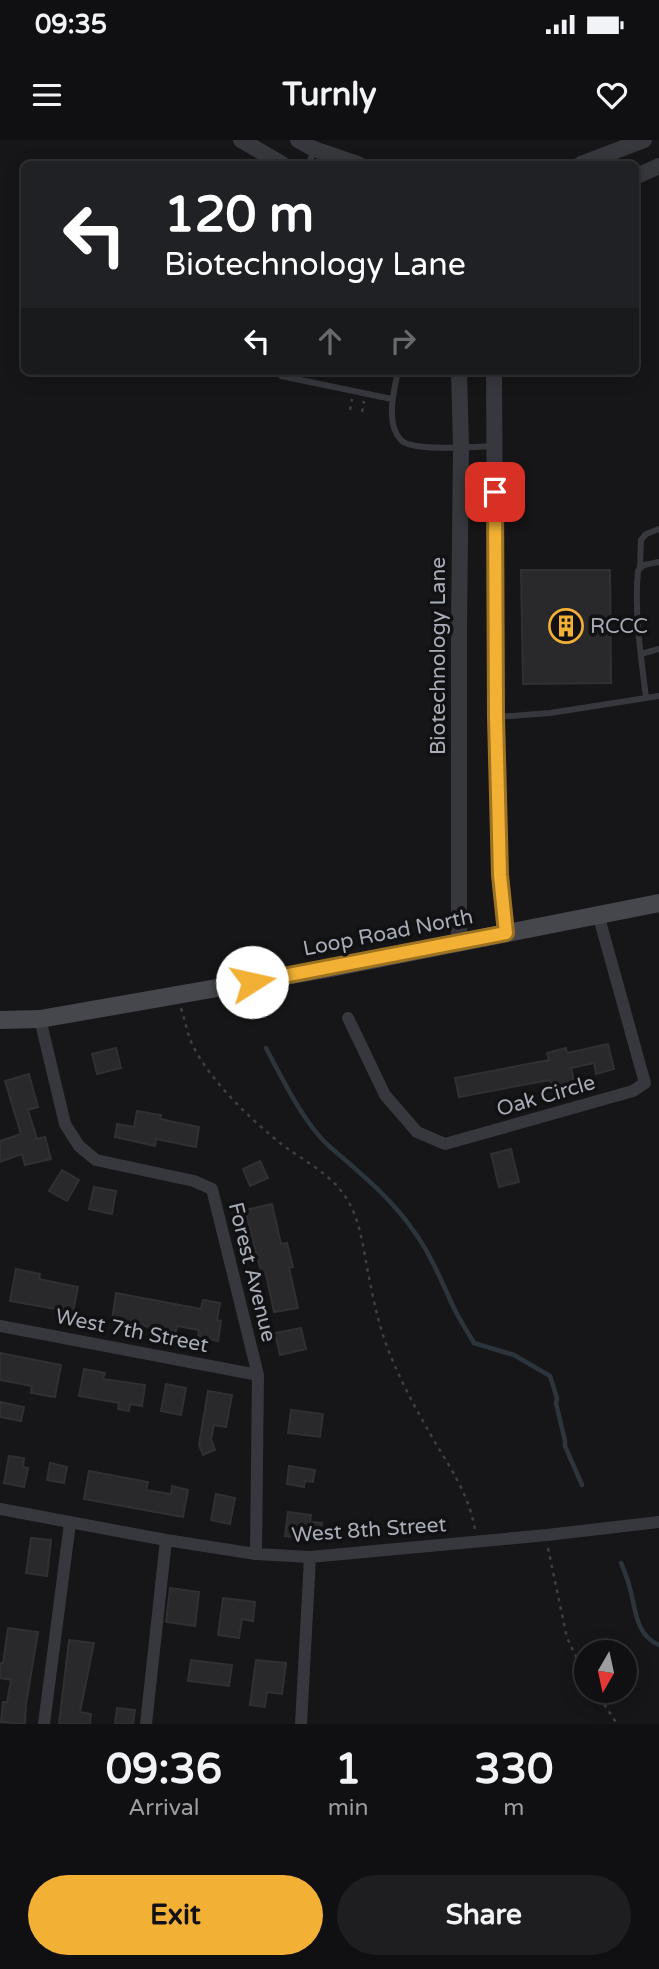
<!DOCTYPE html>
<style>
body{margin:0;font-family:"Varela Round",sans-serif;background:#1e1e20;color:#f1f3f6;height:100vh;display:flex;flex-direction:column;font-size:26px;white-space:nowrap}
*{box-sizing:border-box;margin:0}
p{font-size:23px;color:#9c9d9f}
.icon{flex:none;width:38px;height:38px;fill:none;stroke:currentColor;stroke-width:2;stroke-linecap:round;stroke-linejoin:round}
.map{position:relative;height:1584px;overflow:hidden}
.details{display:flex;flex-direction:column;background:#101012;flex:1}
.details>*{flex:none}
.guide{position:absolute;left:21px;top:21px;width:618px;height:214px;border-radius:10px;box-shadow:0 4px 18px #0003,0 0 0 2px #303032;background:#202124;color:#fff;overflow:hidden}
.needle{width:46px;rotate:189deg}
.controls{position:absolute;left:574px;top:1500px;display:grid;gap:14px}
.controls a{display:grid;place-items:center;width:63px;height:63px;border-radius:50%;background:#101012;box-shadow:0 4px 18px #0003,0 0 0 2px #303032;font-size:35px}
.pin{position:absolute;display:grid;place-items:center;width:60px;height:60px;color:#fff;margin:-30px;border-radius:14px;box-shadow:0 4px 10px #0006}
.me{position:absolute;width:77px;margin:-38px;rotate:80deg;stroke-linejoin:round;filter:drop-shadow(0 0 5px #0008)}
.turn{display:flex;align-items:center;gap:24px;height:147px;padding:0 28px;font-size:32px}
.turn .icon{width:91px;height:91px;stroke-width:2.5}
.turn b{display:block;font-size:49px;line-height:60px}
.lanes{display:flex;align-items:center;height:66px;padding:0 28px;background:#0003;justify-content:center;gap:35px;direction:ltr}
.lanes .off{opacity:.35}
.eta{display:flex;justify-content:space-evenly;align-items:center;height:119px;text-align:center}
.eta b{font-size:42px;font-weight:700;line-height:49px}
.button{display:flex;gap:14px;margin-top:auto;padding:14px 28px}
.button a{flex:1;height:80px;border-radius:42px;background:#f2b134;color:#111;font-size:28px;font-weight:700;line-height:80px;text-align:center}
.button a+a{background:#1e1e20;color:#f1f3f6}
.status{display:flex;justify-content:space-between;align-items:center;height:49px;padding:0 35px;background:#101012;direction:ltr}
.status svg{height:19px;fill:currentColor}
header{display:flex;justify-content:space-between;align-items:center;height:91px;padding:0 28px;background:#101012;font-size:32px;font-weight:700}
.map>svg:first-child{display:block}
</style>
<div class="status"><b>09:35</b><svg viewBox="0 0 49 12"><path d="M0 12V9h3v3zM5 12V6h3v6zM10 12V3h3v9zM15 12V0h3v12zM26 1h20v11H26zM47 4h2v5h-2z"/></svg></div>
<header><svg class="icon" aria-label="menu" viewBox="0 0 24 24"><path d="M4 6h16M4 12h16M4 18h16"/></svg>Turnly<svg class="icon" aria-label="heart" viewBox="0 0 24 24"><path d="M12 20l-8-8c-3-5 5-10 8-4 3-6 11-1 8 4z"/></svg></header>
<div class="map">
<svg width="659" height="1584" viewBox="0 0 659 1584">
<rect width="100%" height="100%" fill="#161618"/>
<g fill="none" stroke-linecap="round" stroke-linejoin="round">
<!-- stream -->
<path stroke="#2c353c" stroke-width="4.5" d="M266,908C282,938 304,984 330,1007C359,1032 391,1058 413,1090C430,1113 441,1140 453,1166C459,1179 467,1191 474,1203L514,1215L550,1236L557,1258L556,1263L565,1301V1306L582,1345
M621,1423C624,1430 627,1437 629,1445C636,1467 634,1494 659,1505"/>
</g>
<!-- building -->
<path fill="#29292c" stroke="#303034" stroke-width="2" d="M521,430H610L611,543L523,544Z
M608,904L614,929L596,934L594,923L571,928L574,941L552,947L550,940L459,957L455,938L549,920L547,913L566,908L567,913Z
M116,908L121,928L97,934L92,914Z
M29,934L38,967L28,970L37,999L45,997L51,1019L25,1025L22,1014L0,1022V1001L21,994L5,941Z
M137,971L161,975L160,979L199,987L196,1007L156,999L155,1006L115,997L117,984L134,987Z
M511,1009L519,1042L499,1047L491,1014Z
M260,1021L268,1038L250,1046L243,1029Z
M62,1030L79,1040L67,1061L49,1051Z
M94,1047L116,1051L112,1074L89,1069Z
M272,1064L281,1104L287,1103L293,1127L289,1128L298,1168L274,1172L266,1134L262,1135L245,1070Z
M16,1129L40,1134L39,1139L78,1147L73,1172L10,1161Z
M116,1153L201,1169L203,1160L220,1163L217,1180L221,1181L218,1201L198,1197L199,1190L177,1186L176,1192L112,1180Z
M301,1188L306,1209L280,1215L275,1193Z
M0,1213L61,1225L55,1257L31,1253L32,1246L0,1240Z
M84,1229L105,1233L103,1239L145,1245L142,1266L130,1264L129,1271L118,1269L119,1263L79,1256Z
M166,1244L186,1248L181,1275L161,1271Z
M208,1251L232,1255L226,1287L214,1285L211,1299L215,1310L203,1315L199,1305Z
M0,1262L24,1267L21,1281L0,1277Z
M291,1270L323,1274L320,1297L288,1293Z
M9,1316L24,1318L23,1327L28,1328L24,1347L4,1343Z
M50,1323L67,1327L64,1343L47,1340Z
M289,1326L315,1330L313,1342L305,1341L304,1347L287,1344Z
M89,1331L148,1342L146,1350L171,1354L172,1346L188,1350L183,1377L84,1359Z
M216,1354L235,1358L230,1384L211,1380Z
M288,1372L311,1375L310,1382L322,1383L320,1400L285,1396Z
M31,1398L51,1400L47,1436L26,1433Z
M170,1448L199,1452L195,1486L166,1482Z
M223,1458L255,1462L253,1481L242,1479L239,1498L218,1495Z
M8,1488L38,1492L26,1564L25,1584L1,1582L3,1562H7L11,1540L0,1538V1523L3,1524Z
M69,1500L94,1503L80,1572L91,1574L90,1584H59Z
M191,1520L232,1525L229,1546L188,1541Z
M256,1520L286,1523L282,1554L267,1552L265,1567L250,1565Z
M117,1568L135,1570L133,1584H115Z"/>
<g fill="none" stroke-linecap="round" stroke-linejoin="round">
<!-- path -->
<path stroke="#3d3f44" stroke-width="2.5" stroke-dasharray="3.5 5" stroke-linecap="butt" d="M350,270L352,259
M362,272L364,261
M181,868C185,881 187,892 192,904C210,941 252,981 284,1006C303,1020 328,1033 342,1052C359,1074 362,1101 367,1127C372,1153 377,1179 386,1204C397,1234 412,1262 428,1290C446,1322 469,1352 475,1390
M548,1408L567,1498L586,1537
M595,1550L617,1584"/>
<!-- service -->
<path stroke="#37383d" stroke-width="6" d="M309,24L314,10
M282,231L281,236L392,259
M398,231C394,250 385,284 401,300C411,312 475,307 493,306
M640,427L641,400L646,394L659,389
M641,514L659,509
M646,558C641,516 634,473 638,431C642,423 651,424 659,422
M498,577L550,573L659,556"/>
<!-- minor -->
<path stroke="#37383d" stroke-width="12" d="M348,878L385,955L417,992L445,1004L633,951L645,943L598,774
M40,879L65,984L79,1006L96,1020L194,1041L212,1049L258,1235L256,1414
M0,1186L258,1235
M0,1369L166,1400L256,1414L310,1417L547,1395L659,1382
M44,1584L70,1383
M146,1584L166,1400
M301,1584L310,1417"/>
<!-- tertiary -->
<path stroke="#37383d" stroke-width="16" d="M241,0L282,24
M298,0L314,9L358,24
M581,24L644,0
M635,37L659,26
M459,231L461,307L459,489V802
M494,231L496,577L500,735L506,793"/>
<!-- secondary -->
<path stroke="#45474d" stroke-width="18" d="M0,880L40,879L326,829L659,763"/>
</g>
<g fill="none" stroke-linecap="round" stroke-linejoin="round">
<!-- route casing -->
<g stroke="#9d7322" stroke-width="18">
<path id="route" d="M252,842L506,793L500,735L496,577L495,352"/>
</g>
<!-- route -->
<use href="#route" stroke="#f2b134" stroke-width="12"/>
</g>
<!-- icons -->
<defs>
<g id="building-ring" transform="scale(1.75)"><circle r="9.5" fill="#111113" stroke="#f2b134" stroke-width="1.5"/><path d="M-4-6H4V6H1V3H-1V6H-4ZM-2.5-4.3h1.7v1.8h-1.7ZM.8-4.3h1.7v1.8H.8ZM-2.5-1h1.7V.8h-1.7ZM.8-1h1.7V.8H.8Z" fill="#f2b134"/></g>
</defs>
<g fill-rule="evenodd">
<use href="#building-ring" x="566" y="486"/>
</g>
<g text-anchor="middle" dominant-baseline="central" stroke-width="7" stroke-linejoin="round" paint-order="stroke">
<!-- poi labels -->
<g font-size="21" fill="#a8adb8" stroke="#111113" text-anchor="start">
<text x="590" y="486">RCCC</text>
</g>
<!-- street labels -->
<g font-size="21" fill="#a8adb8" stroke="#111113">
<text transform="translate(438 516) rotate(-90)">Biotechnology Lane</text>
<text transform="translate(388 793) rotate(-11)">Loop Road North</text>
<text transform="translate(546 956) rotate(-16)">Oak Circle</text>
<text transform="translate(252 1132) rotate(76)">Forest Avenue</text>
<text transform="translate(132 1191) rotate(11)">West 7th Street</text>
<text transform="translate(369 1390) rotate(-4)">West 8th Street</text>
</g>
</g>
</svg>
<div class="controls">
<a><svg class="needle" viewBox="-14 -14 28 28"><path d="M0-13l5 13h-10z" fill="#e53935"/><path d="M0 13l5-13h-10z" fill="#9c9d9f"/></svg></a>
</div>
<div class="pin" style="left:495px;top:352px;background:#d93025"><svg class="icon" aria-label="arrive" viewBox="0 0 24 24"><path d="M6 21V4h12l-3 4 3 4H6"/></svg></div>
<svg class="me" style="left:252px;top:842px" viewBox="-20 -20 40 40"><circle r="19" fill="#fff"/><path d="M0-13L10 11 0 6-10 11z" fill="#f2b134"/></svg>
<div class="guide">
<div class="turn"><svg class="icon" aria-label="left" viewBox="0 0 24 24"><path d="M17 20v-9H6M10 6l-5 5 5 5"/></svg><div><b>120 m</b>Biotechnology Lane</div></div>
<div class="lanes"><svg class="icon" aria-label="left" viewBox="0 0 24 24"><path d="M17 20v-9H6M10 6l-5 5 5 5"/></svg><svg class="icon off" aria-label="ahead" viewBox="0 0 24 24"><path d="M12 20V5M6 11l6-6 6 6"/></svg><svg class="icon off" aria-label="right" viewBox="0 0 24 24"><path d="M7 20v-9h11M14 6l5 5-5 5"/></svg></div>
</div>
</div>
<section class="details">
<div class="eta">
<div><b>09:36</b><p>Arrival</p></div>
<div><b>1</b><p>min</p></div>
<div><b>330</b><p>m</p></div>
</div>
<div class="button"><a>Exit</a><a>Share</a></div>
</section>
